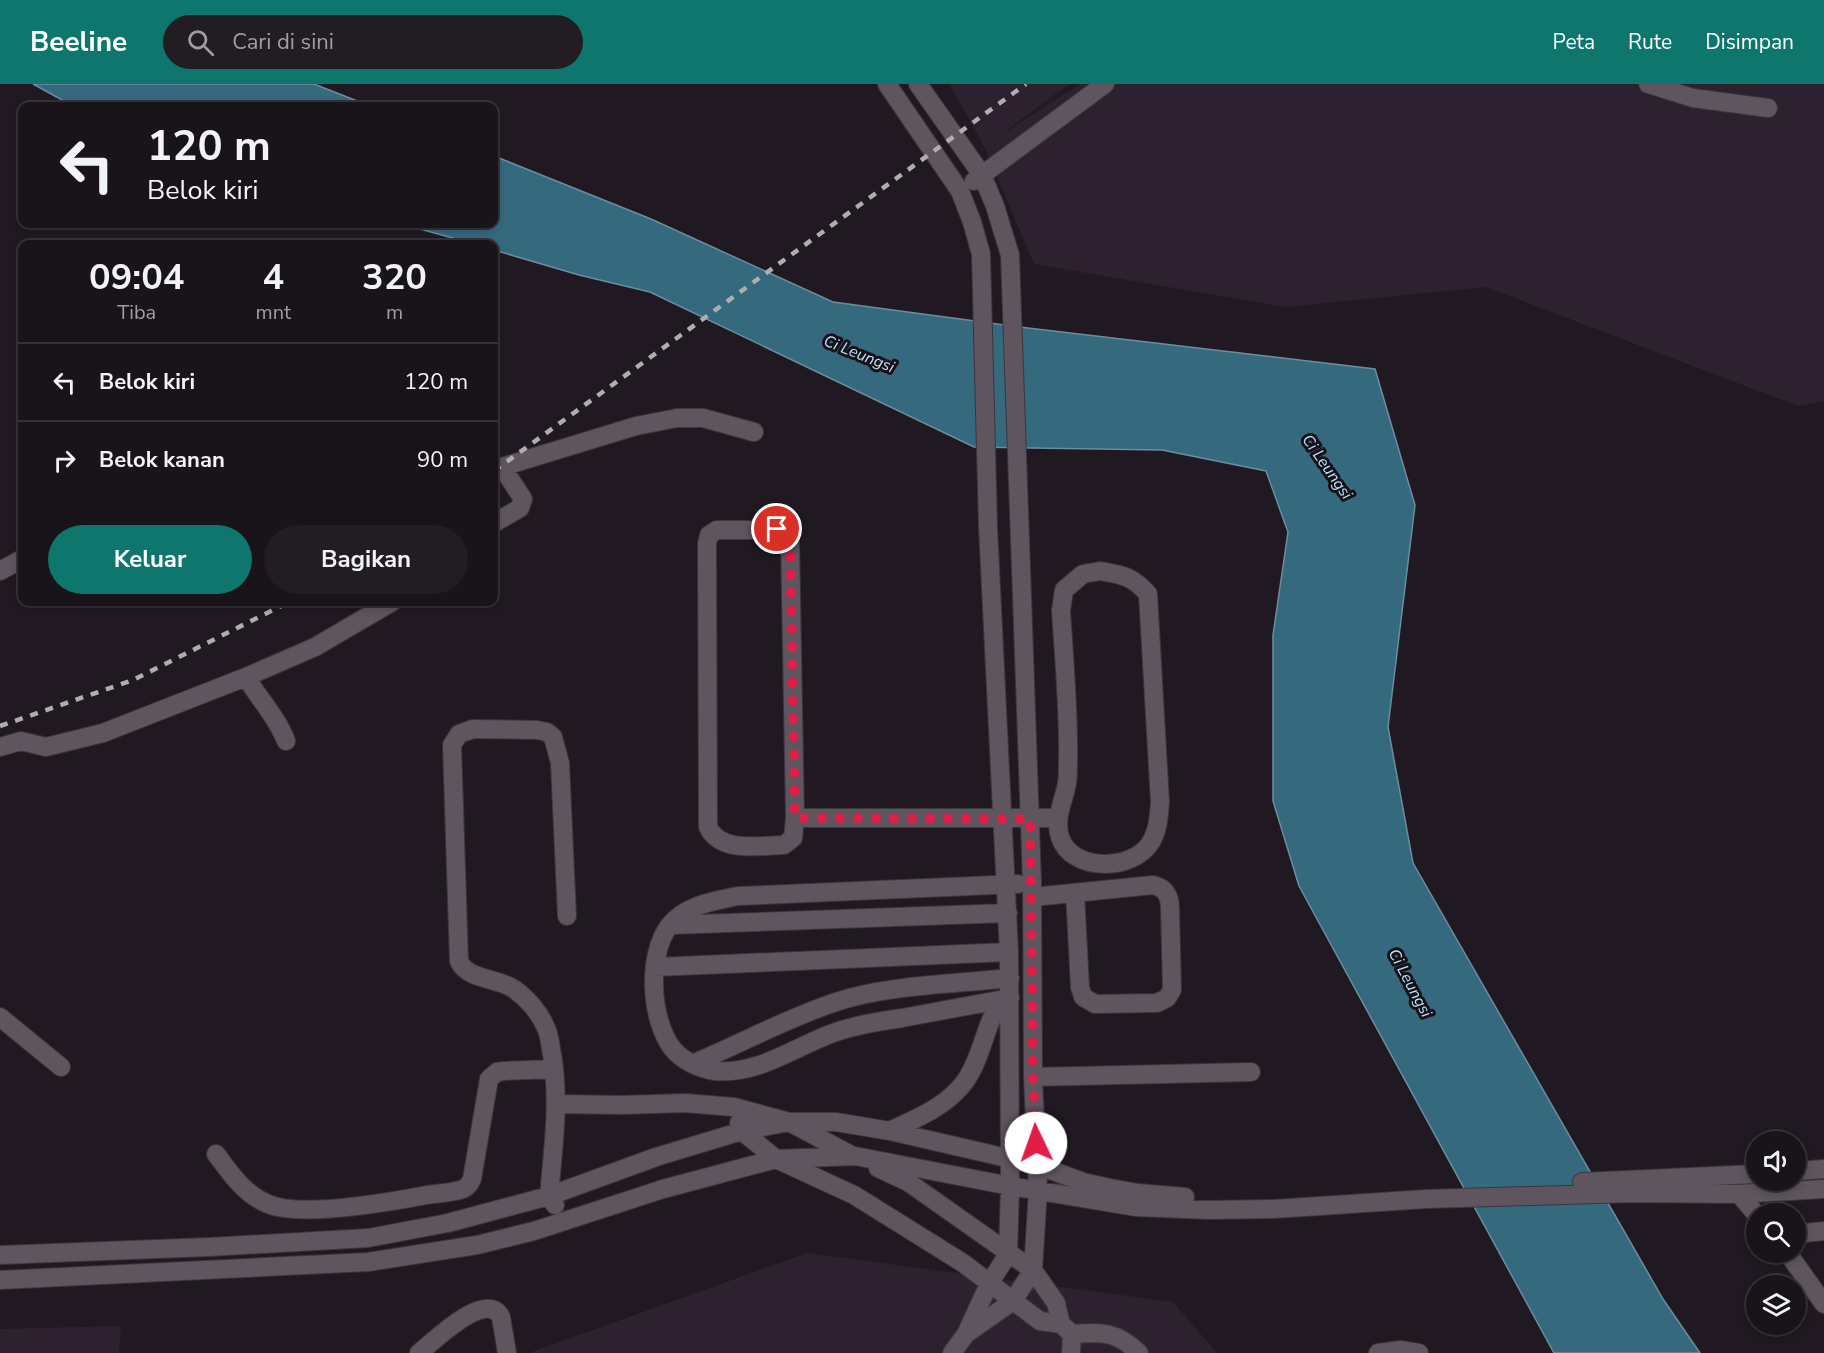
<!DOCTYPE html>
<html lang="id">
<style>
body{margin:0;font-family:"Nunito Sans",sans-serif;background:#221c23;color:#f1f3f6;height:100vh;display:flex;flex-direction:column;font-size:22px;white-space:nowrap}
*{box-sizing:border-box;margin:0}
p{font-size:20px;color:#9f9ea2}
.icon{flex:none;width:33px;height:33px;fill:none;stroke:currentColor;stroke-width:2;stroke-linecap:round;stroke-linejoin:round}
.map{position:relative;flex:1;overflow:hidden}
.panel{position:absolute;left:18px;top:156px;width:480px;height:366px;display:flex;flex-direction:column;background:#19131a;border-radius:12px;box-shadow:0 3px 9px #0003,0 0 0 2px #373239}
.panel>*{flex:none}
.hud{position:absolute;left:18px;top:18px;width:480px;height:126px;border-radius:12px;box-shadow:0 3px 9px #0003,0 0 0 2px #373239;background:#19131a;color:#f1f3f6;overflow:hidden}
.tools{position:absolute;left:1746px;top:1047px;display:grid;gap:12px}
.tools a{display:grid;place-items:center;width:60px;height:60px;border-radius:50%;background:#19131a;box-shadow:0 3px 9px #0003,0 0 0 2px #373239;font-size:30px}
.pin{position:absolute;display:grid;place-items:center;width:51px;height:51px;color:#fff;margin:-26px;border:3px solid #fff;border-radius:50%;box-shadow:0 2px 6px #0007}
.me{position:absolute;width:66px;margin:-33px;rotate:357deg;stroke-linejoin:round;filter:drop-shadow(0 0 4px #0008)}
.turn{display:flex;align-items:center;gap:21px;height:126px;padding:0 30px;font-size:27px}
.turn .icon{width:78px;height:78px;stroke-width:2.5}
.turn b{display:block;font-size:42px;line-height:51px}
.eta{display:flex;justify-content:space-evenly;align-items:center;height:102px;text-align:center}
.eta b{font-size:36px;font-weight:700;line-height:42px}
.cta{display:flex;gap:12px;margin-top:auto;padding:12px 30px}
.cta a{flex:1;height:69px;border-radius:36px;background:#0f766e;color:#fff;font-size:24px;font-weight:700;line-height:69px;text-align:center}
.cta a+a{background:#221c23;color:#f1f3f6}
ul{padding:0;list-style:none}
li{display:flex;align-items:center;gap:18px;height:78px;padding:0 30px;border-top:2px solid #373239}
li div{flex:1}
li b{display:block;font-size:22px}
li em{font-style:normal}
header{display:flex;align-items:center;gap:36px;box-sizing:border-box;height:84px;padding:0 30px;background:#0f766e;color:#fff}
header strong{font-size:28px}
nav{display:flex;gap:33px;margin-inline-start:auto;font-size:21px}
.search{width:420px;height:54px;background:#221c23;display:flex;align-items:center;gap:15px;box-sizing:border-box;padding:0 21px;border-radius:33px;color:#9f9ea2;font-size:22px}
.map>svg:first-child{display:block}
</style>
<header>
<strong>Beeline</strong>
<div class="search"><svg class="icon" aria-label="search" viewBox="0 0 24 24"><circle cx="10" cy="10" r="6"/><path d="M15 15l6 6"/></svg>Cari di sini</div>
<nav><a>Peta</a><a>Rute</a><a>Disimpan</a></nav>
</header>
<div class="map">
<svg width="1824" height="1269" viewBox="0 0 1824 1269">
<rect width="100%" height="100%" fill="#211922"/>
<!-- built -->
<path fill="#2e212f" d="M952,0H1069L998,53L1080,0H1824V317L1798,322L1486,203L1285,223L1034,180L984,62L950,1Z
M807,1169L1173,1218L1217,1269H529Z
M121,1242L119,1269H0V1245Z"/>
<!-- water -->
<path fill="#35697e" stroke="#6b8e9e" stroke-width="1.5" d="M33,0H314L370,22H73Z
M494,72L651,135L833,218L1028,244L1375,285L1415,421L1388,643L1413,779L1663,1215L1700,1269H1554L1299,802L1273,717V551L1288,448L1266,387L1162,366L974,363L650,208L579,191L494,166V160H474L402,140H494Z"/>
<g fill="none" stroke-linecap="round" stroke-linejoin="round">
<!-- minor casing -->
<g stroke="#3c363c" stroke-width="20">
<path id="minor" d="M887,0L960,107L972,138L981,170L988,443L1009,868L1010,1102L1008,1170L989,1200L966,1250L952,1269
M918,0L982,91L995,122L1010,171L1032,798L1033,993L1038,1106L1033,1186L1013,1217L966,1250
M1648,0L1693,14L1768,24
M974,97L1105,0
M494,439L520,424L523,415L502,383L636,342L677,334H703L754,348
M0,487L22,475
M1100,487C1123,491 1132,492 1148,510L1160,718C1159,732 1158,746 1151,758C1133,788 1071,788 1060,753C1054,734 1064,717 1067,699C1068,692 1068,684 1068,676C1069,627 1064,575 1061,526L1064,506L1083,490Z
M246,593C259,615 277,633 286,657
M0,663L21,657L46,663L103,649L246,593L315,563L392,518
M795,734L793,754L784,761C760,761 721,770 708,743L707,460L709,451L717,446H782L786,447L790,455L795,734H1058
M1033,813L1153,801C1166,804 1170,813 1170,825L1172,906L1167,914L1157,919L1095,920L1083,913L1080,903L1075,809
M670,841L1008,829
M655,883L1009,868
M1010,914C974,921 938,927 902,934C881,937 860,940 839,947C798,960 761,991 715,987C700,985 681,976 672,964C650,934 647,872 669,842C685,821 714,817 738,812L1018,800
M0,933L61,983
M692,980C740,960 787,934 836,918C887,901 956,900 1010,894
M1033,993L1251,988
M557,1020L622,1021L685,1019L734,1023L789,1038L853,1072
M739,1039L742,1047L776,1075L854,1111L963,1179L1040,1237L1061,1240
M890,1047C917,1034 948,1022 966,996C978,979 983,955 991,936L994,930L1009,919
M216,1070C231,1090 244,1110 268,1120C301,1134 390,1118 427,1111C438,1109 453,1109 463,1105C468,1103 470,1099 472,1095L489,995L497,988L504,987L554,985
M878,1084L908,1098L1033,1186L1056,1219L1061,1240L1072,1250L1071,1269
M1796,1087L1824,1085
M1582,1098L1756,1090
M1739,1110L1756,1130
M555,1121L549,1112C553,1065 560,1018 552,970C550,962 550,952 546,944C540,929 527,914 514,905C499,894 467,896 459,877L452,661L459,650L473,645L537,646L547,648L553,653L560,679L567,832
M1796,1150L1824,1147
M1787,1168L1824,1220
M0,1171L209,1163L368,1154L448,1139L549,1112L656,1073L742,1047L789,1038H836L890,1047L1037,1081L1083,1098L1110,1104L1138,1109L1185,1113
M0,1196L368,1178L477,1161L534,1147L663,1105L776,1075L855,1072L1010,1102L1136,1123L1210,1126L1274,1125L1426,1115L1632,1109L1739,1110L1824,1105
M1072,1250C1102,1248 1116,1247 1139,1269
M419,1269C434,1257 486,1205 501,1233L507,1269
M1378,1269L1401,1266L1419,1269"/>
</g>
<!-- minor -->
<use href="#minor" stroke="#5e555f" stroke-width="18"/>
<!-- rail -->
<path stroke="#b1abb2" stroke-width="4.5" stroke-dasharray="8 8" stroke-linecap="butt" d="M494,387L1026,0
M0,642L133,596L289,518"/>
</g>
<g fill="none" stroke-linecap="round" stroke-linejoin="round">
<!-- route -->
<path stroke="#e11d48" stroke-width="10" stroke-dasharray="0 18" d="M777,445L786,447L790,455L795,734L1030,735L1033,993L1036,1059"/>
</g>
<g text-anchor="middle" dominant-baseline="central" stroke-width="6" stroke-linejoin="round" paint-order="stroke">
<!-- water labels -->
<g font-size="16" font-style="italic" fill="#b6e5fa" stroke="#181018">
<text transform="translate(859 270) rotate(22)">Ci Leungsi</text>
<text transform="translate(1327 383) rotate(55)">Ci Leungsi</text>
<text transform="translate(1410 899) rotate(62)">Ci Leungsi</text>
</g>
</g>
</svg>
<div class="tools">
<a><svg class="icon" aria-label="sound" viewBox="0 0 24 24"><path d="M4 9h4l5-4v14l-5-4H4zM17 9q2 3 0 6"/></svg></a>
<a><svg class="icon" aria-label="search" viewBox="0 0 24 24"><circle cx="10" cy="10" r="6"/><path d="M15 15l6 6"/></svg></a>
<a><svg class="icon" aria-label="layers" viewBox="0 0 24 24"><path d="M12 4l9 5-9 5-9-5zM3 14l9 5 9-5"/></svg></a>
</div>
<div class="pin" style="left:777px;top:445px;background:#d93025"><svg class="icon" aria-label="arrive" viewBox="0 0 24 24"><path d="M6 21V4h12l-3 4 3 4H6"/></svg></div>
<svg class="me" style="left:1036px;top:1059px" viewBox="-20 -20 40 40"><circle r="19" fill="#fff"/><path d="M0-13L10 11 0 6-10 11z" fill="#e11d48"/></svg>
<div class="hud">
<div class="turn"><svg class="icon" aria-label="left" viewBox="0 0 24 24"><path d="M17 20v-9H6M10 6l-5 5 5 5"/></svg><div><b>120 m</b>Belok kiri</div></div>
</div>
<section class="panel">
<div class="eta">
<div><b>09:04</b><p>Tiba</p></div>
<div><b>4</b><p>mnt</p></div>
<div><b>320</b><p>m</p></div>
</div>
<ul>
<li><svg class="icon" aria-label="left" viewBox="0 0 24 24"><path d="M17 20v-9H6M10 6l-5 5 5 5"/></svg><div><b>Belok kiri</b></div><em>120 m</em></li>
<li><svg class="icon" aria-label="right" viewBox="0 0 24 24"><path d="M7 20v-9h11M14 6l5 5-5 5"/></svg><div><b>Belok kanan</b></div><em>90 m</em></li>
</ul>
<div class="cta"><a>Keluar</a><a>Bagikan</a></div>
</section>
</div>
